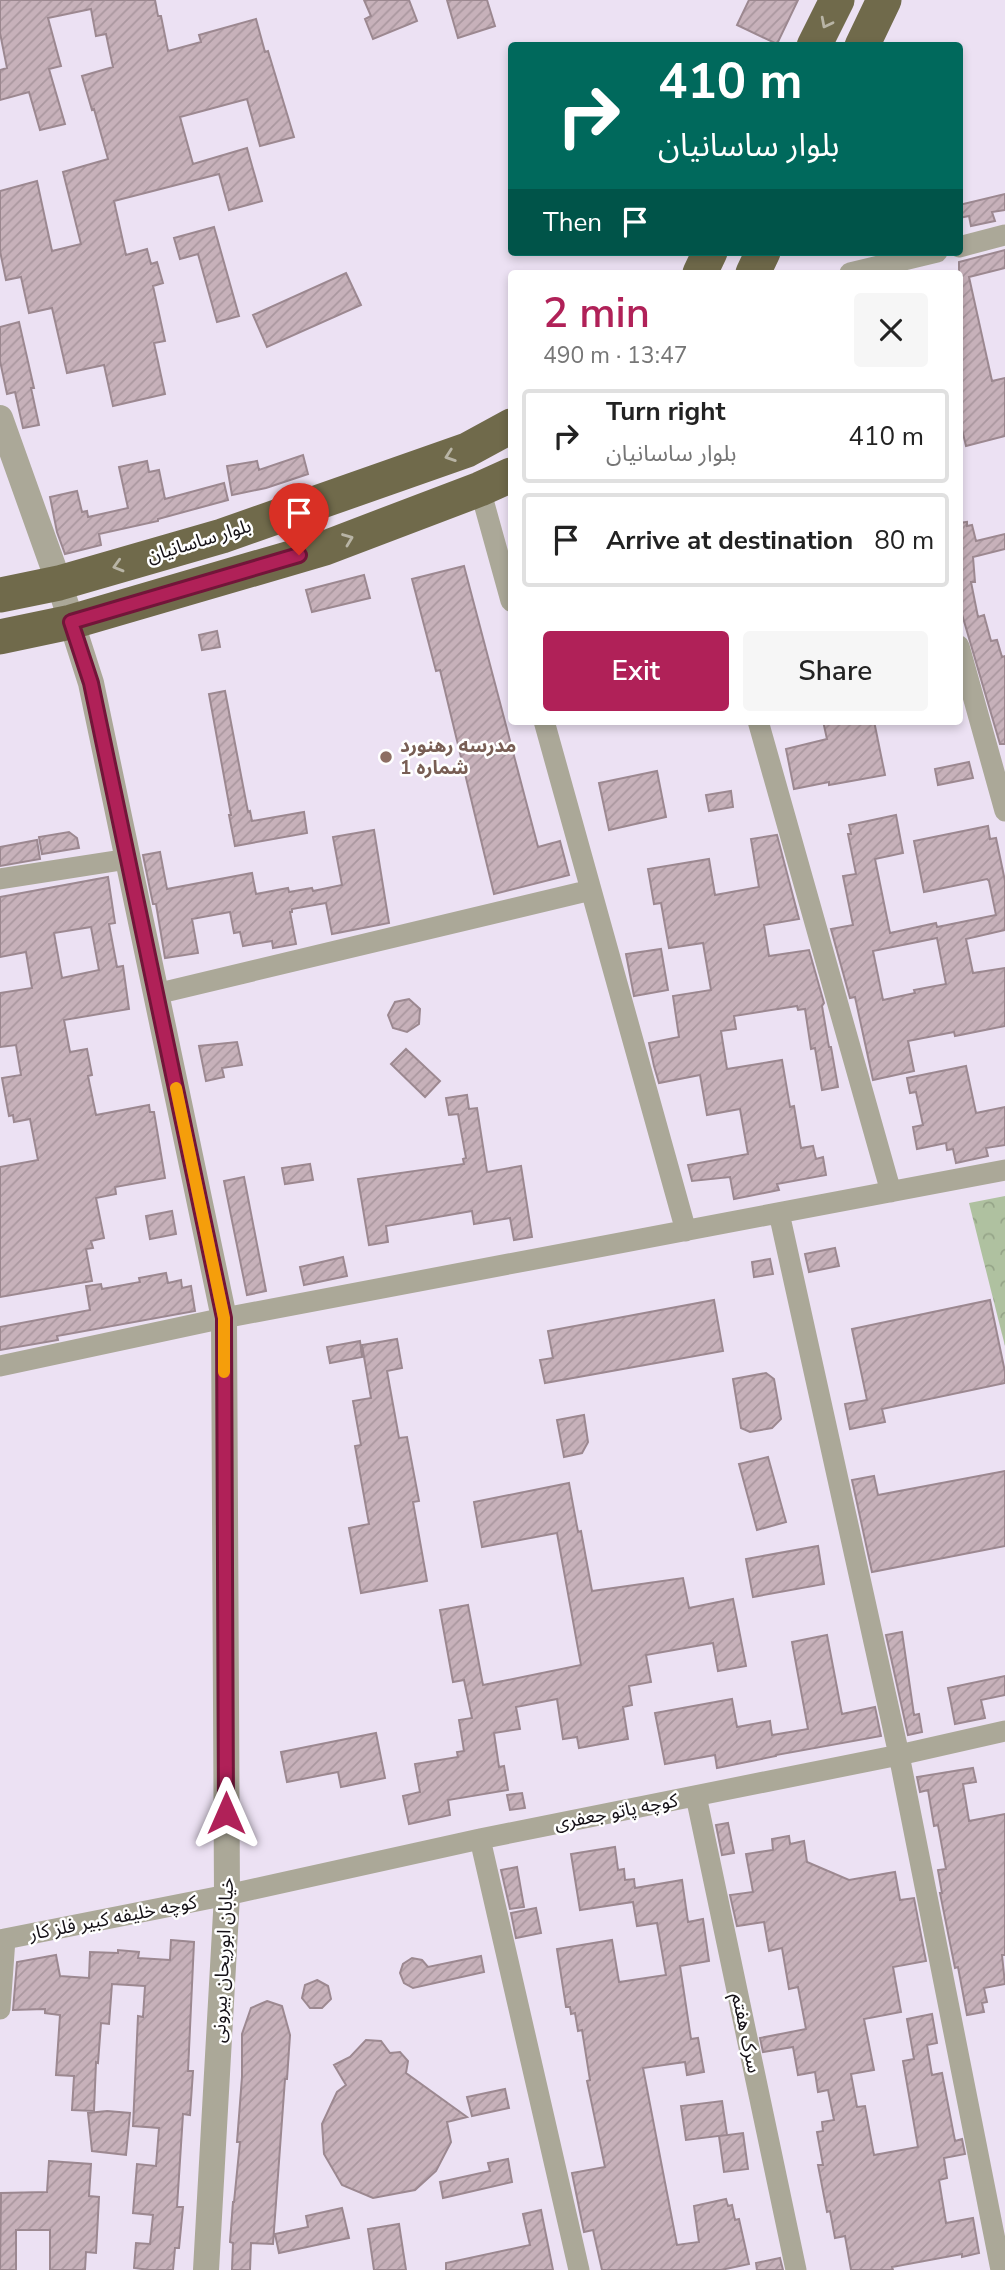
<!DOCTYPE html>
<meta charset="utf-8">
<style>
body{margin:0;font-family:"Nunito Sans","Noto Sans Arabic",sans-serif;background:#f6f6f6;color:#222;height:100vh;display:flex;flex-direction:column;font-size:26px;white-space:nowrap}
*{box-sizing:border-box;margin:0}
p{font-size:23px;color:#767676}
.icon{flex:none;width:38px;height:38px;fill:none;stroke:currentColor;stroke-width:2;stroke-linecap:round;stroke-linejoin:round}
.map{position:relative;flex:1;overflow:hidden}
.side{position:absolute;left:508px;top:270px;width:455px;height:455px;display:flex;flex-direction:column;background:#fff;border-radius:7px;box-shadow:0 4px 10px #0003}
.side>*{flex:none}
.top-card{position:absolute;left:508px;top:42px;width:455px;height:214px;border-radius:7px;box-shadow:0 4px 10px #0003;background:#00695c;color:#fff;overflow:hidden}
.pin{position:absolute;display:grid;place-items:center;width:60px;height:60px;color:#fff;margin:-72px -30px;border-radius:50% 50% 50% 0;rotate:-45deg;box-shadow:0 0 7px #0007}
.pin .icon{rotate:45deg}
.me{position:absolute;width:77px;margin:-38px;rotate:0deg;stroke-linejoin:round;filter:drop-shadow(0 0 5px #0008)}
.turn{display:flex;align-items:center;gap:24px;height:147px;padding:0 35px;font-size:32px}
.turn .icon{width:91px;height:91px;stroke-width:2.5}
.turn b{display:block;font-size:49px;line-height:60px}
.then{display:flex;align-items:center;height:66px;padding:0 35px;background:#0003;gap:14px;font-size:26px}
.round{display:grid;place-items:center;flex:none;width:74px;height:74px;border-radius:7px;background:#f6f6f6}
.summary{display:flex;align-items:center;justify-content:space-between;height:119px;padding:0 35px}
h1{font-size:42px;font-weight:600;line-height:52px;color:#b02158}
.action{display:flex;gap:14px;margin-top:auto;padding:14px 35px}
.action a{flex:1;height:80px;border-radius:7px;background:#b02158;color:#fff;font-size:28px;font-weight:600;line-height:80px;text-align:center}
.action a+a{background:#f6f6f6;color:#222}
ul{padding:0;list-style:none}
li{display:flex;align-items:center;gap:21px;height:94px;margin:0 14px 10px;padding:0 21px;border:4px solid #e0e0e0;border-radius:7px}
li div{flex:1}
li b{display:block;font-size:26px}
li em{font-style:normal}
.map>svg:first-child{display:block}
</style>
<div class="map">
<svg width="1005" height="2270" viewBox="0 0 1005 2270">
<defs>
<pattern id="park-crowns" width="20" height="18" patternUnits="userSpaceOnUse" patternTransform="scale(1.75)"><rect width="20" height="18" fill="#afc1a0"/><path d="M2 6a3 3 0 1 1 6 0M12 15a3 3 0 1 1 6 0" fill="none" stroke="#96a589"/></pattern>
<pattern id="building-hatch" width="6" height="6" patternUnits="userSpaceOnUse" patternTransform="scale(1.75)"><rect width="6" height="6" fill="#c7b1ba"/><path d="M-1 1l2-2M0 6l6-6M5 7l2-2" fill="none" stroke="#aa979f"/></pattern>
</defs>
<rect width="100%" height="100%" fill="#ece1f3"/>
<!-- park -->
<path fill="url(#park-crowns)" d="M1005,1196V1346L969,1203Z"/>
<!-- building -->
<path fill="url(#building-hatch)" stroke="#9c8890" stroke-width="2" fill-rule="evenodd" d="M0,0H155L158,16H161L168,51L201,42L199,35L256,19L265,52L268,51L294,137L260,146L247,99L180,117L193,164L247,148L262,201L229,210L219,174L114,201L126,255L147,249L151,264L157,262L163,283L153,286L165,341L154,343L165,394L113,406L104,365L67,373L52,308L29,313L21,277L6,280L0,251V191L37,181L52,251L81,244L63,172L108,159L94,109L92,110L82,76L113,67L106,34L96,36L91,9L48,18L61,66L49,69L65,124L40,130L29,92L0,100V70L7,68L0,33Z
M364,0H409L417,21L373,39L365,19L371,16Z
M447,0H487L495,26L458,38Z
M749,0H798L777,44L737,25Z
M1005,194V210L992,212L995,221L971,226L969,216L959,218V205Z
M214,227L239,316L217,322L198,254L180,259L174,238Z
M1005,250V268L969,277L992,381L1005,378V436L966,446L959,417V262Z
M346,273L361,305L267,347L253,315Z
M19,322L34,388H31L39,425L23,428L15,392L7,394L0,361V327Z
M303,455L308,474L266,488L232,495L227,466L257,461L259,470Z
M147,461L149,472L159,470L165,499L224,483L228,500L158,519V521L99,534L101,545L65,554L57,532L50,497L77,491L82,512L87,511L88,517L128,508L119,467Z
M967,522V526L972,525L976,541L1005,534V549L973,557L975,582H971L978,617L984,615L991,641L997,640L1002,657L1005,656V744H1000L959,604V523Z
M464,566L538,847L560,841L569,875L494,894L440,670L436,671L412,579Z
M364,575L370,598L312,612L306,590Z
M217,631L220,647L202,650L199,635Z
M225,691L248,812L250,811L252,821L304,812L307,833L235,846L229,815H231L209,694Z
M823,721H874L885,775L829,785V782L794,789L786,749L827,739Z
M969,762L973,778L938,785L935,769Z
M657,771L666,817L609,830L599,783Z
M731,791L733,807L709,811L706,795Z
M896,815L903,853L875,859L890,933L936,923L937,927L996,915L989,881L987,879L924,892L914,841L988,826L990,839L996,838L1005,881V930L966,939L973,973L1005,968V1026L955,1036L954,1032L908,1041L914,1071L873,1080L855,997L850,998L831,929L853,925L843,876L856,874L848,834H851L849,825ZM937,938L946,984L914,990L915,993L883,1000L873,951Z
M374,830L389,923L332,934L326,903L292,909V912H290L296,944L273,948L272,941L243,946L240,932L234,933L230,912L192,919L198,953L165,958L156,904H153L143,855L160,852L167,889L252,873L256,894L288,888L289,892L312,888L313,891L342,885L333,837Z
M69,832L77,838L79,848L42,854L39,837Z
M777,835L799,919L764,925L769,956L809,950L824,1003L822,1006L829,1047H831L838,1087L822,1090L815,1048L811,1049L805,1009L798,1010L797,1006L734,1016L736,1029L721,1031L727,1069L782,1060L790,1107L794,1106L801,1148L813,1146L816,1159L823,1157L826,1175L777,1184L779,1190L734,1199L730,1177L692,1181L688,1165L748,1154L740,1109L707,1115L700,1075L659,1083L654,1066L649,1043L679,1037L673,996L711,990L703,943L669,948L661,903L654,904L648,869L709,859L715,895L759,887L751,839Z
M37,840L40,859L0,866V847Z
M108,877L115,923L109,924L117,967L123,966L129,1009L64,1020L70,1052L87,1049L92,1075L88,1076L96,1115L149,1105L150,1112H154L165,1178L115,1187L116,1194L96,1198L104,1238L91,1241L93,1248L86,1249L92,1281L0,1297V1167L38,1160L30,1119L14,1122L13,1115L9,1116L2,1078L21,1075L16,1045L0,1047V993L32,988L26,952L0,957V897ZM91,927L99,970L62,978L54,933Z
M661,949L668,990L634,996L626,954Z
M409,999L420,1009L419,1024L407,1032L393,1028L388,1015L395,1002Z
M237,1042L242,1065L222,1068L224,1077L206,1081L199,1046Z
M406,1049L440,1081L425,1097L391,1064Z
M966,1066L976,1113L1005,1107V1145L986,1148L988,1156L956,1163L953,1149L947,1150L946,1143L917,1149L913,1127L923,1125L916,1092L910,1093L907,1078Z
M467,1095L469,1109L477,1108L487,1172L521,1166L532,1237L514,1240L510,1218L474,1224L472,1211L386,1226L388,1242L369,1245L358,1179L464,1164L463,1159L466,1158L458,1114L449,1115L446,1098Z
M310,1164L313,1180L285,1184L282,1168Z
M244,1177L266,1291L247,1295L224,1181Z
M172,1211L176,1234L150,1239L146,1216Z
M835,1248L839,1266L809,1272L805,1254Z
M343,1257L347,1276L304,1285L300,1267Z
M770,1259L773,1274L754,1277L752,1262Z
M166,1273L168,1283L181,1280L182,1288L191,1286L195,1311L57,1336L58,1340L0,1350V1327L90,1310L86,1286L101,1284L102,1289L140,1282L139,1278Z
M714,1300L723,1351L545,1383L540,1360L553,1358L548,1331Z
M990,1300L1005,1372V1383L882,1409L885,1422L850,1429L845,1404L867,1400L852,1329Z
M397,1339L402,1368L387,1371L399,1438L407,1437L419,1501L413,1502L427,1581L361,1593L349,1528L369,1524L355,1446L361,1445L353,1401L371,1398L362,1345Z
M360,1341L362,1357L330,1363L327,1347Z
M766,1373L774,1379L781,1419L772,1428L750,1432L741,1428L733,1379Z
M584,1415L588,1442L582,1453L564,1457L557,1420Z
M768,1457L786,1522L757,1530L739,1464Z
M1005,1471V1546L872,1572L852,1480L874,1476L878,1495Z
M569,1483L578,1532L581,1531L592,1591L683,1578L689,1608L733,1599L746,1666L718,1671L713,1643L646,1655L651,1682L629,1686L632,1705L623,1707L628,1739L579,1748L577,1737L563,1739L557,1699L516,1707L520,1729L494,1733L499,1767L504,1766L508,1790L448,1800L450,1815L409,1824L403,1796L420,1792L415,1764L458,1757L457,1752L464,1751L459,1720L472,1718L464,1680L453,1682L440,1610L468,1605L483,1685L581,1665L557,1533L482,1547L474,1502Z
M818,1546L824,1584L753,1597L746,1559Z
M902,1632L914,1715L919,1714L922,1732L908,1735L886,1635Z
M827,1635L842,1714L875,1707L881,1736L776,1755V1756L717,1768L715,1755L665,1764L655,1713L732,1699L737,1727L770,1721L772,1735L808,1729L792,1642Z
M1005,1676V1695L981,1700L985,1718L955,1724L948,1688Z
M376,1733L385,1778L341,1787L338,1772L287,1782L281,1752Z
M973,1768L976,1782L963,1784L969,1821L1005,1814V1955H1002L1005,1984L984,1988L987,2002L982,2003L984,2012L967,2015L958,1967L955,1968L940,1893H942L938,1870L946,1869L938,1825L934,1826L928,1790L920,1792L917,1777Z
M522,1793L525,1808L510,1810L507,1795Z
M728,1823L734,1853L722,1855L716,1825Z
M789,1836L790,1844L804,1841L807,1862L849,1880L895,1872L900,1900L914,1898L926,1961L893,1967L901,2012L864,2019L874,2070L851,2074L857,2107L865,2106L874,2155L918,2147L903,2061L914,2059L907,2019L932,2014L937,2043L927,2045L932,2075L942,2073L955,2141L962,2139L965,2154L944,2158L947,2178L939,2180L946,2223L973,2218L979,2253L962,2257V2254L892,2267L893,2270H851L845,2236L835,2238L830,2211L827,2212L818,2165H823L817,2132L823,2131L822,2122L834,2120L828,2090L818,2092L815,2072L798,2075L793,2047L763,2052L760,2038L806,2029L798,1987L789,1989L782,1948L769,1951L764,1922L737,1926L730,1895L753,1892L746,1854L773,1850L772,1839Z
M615,1847L618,1870L624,1869L625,1880L634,1879L635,1888L682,1880L688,1922L703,1919L709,1961L680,1966L691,2039L698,2038L704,2072L687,2075L685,2062L643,2068L677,2245L699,2242L694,2206L726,2199L728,2206L732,2205L735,2220L739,2219L749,2264L721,2270H602L593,2230L584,2232L572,2173L605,2167L587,2081L590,2080L582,2030L578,2031L575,2013L571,2014L570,2007H566L557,1949L612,1940L619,1982L666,1975L657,1923L637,1926L633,1902L580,1910L571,1854Z
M517,1867L524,1907L510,1909L501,1870Z
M536,1908L541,1933L516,1938L511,1913Z
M171,1940L194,1942L188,2071H193L190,2115L183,2114L177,2207H183L179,2248H175L173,2270H150L134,2268L136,2243L150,2244L153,2215L133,2213L137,2164L156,2166L159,2128L133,2126L138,2016L143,2017L145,1986L112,1984L109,2024L101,2023L98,2063L96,2062L94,2111L72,2110L74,2076L56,2075L60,2015L45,2013V2009L13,2010L17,1962L56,1955L60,1976L89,1978L90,1952L118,1953V1950L139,1952L138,1958L170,1960Z
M481,1956L484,1972L413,1988L404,1983L400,1973L403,1964L412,1958L422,1960L428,1967Z
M317,1980L328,1986L331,1999L322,2008H310L302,1998L305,1985Z
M267,2001L282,2006L290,2035L287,2079H285L273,2244L251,2243L250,2270H232L233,2243L230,2242L233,2202H234L240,2142H237L242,2077V2034L251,2008Z
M366,2040L381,2041L390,2053L400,2052L408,2061L406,2073L467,2117L447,2122L451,2142L436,2171L415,2190L373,2198L342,2185L324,2154L322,2124L337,2092L346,2085L334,2065L350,2057Z
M505,2089L509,2108L472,2116L467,2097Z
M722,2101L727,2135L686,2140L681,2106Z
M107,2111L130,2113L126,2155L92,2151L88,2113Z
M743,2133L748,2169L724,2172L719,2136Z
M508,2159L512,2182L443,2198L440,2182L490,2171L488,2163Z
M49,2161L91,2164L89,2196L99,2197L96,2253L86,2252L85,2270H50V2230H16V2270H0L1,2193L47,2192Z
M342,2208L349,2238L279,2253L275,2234L308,2227L306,2216Z
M541,2210L553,2270H446V2263L530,2245L523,2214Z
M399,2224L406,2270H374L368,2229Z
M780,2258L783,2270H757L756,2263Z"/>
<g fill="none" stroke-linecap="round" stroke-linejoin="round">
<!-- minor -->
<path stroke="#aba898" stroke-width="21" d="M959,247L1005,235
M850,273L937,252
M480,489L511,601
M959,646L1005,811
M544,721L686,1231
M758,721L891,1192
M0,879L128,859
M156,994L591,890
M779,1213L899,1755L1001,2270
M0,1366L224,1318L1005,1170
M696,1796L796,2270
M480,1839L579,2270
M0,1940L227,1895L480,1839L899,1755L1005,1731
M0,2009L5,1939"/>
<!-- tertiary -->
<path stroke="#aba898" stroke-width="26" d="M0,418L59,583L91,683L224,1318L227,1895L206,2270"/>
<!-- trunk -->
<path stroke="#706a4b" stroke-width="35" d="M814,46L837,0
M862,46L884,0
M700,273L710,252
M753,273L763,252
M0,595L59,583L222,536L467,450L511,426
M0,637L71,622L325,548L480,489L511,475"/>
</g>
<!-- one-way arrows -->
<defs><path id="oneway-chevron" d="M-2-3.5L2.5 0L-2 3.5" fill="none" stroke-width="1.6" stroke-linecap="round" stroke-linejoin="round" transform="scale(1.75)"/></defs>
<g stroke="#b8b4a5">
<use href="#oneway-chevron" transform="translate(826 23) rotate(117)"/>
<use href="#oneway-chevron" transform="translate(450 456) rotate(161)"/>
<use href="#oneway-chevron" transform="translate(348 539) rotate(-21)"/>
<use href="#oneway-chevron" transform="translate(118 566) rotate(164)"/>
</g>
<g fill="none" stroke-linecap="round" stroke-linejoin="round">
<!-- route casing -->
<g stroke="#721539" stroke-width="18">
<path id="route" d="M226,1813L224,1318L91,683L71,622L299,555"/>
</g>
<!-- route -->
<use href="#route" stroke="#b02158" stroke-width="12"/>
<!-- slow -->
<path stroke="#f59e0b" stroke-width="12" d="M176,1088L224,1318V1372"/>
</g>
<!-- markers -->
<circle fill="#8d6e63" stroke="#fff" stroke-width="2.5" cx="386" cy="757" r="7"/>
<g text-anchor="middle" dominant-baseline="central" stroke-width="5" stroke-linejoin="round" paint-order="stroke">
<!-- street labels -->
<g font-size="19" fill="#141016" stroke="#fff">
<text transform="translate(199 541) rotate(-17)">بلوار ساسانیان</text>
<text transform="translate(616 1812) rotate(-11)">کوچه پاتو جعفری</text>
<text transform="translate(113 1918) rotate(-11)">کوچه خلیفه کبیر فلز کار</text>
<text transform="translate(223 1960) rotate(-87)">خیابان ابوریحان بیرونی</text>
<text transform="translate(746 2033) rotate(78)">سرک هفتم</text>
</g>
<!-- education labels -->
<g font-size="19" font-weight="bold" fill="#785e54" stroke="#fff" text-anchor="start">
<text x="400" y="746">مدرسه رهنورد<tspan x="400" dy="22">شماره 1</tspan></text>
</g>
</g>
</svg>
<div class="pin" style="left:299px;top:555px;background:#d93025"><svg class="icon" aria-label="arrive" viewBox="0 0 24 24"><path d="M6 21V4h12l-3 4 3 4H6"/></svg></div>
<svg class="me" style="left:226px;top:1813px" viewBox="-20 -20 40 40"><path d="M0-17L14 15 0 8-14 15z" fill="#b02158" stroke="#fff" stroke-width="4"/></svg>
<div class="top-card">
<div class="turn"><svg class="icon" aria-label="right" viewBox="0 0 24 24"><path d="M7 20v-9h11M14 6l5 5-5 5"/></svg><div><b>410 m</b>بلوار ساسانیان</div></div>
<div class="then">Then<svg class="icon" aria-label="arrive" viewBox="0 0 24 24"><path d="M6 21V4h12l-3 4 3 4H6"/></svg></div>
</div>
<section class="side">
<div class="summary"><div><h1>2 min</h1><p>490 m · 13:47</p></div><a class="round"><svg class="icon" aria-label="close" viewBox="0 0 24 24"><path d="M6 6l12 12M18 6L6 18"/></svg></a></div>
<ul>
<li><svg class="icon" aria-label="right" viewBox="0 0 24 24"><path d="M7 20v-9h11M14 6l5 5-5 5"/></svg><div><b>Turn right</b><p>بلوار ساسانیان</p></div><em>410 m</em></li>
<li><svg class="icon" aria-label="arrive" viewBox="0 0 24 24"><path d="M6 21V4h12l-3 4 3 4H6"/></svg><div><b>Arrive at destination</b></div><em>80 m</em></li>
</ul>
<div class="action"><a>Exit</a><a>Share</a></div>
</section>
</div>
